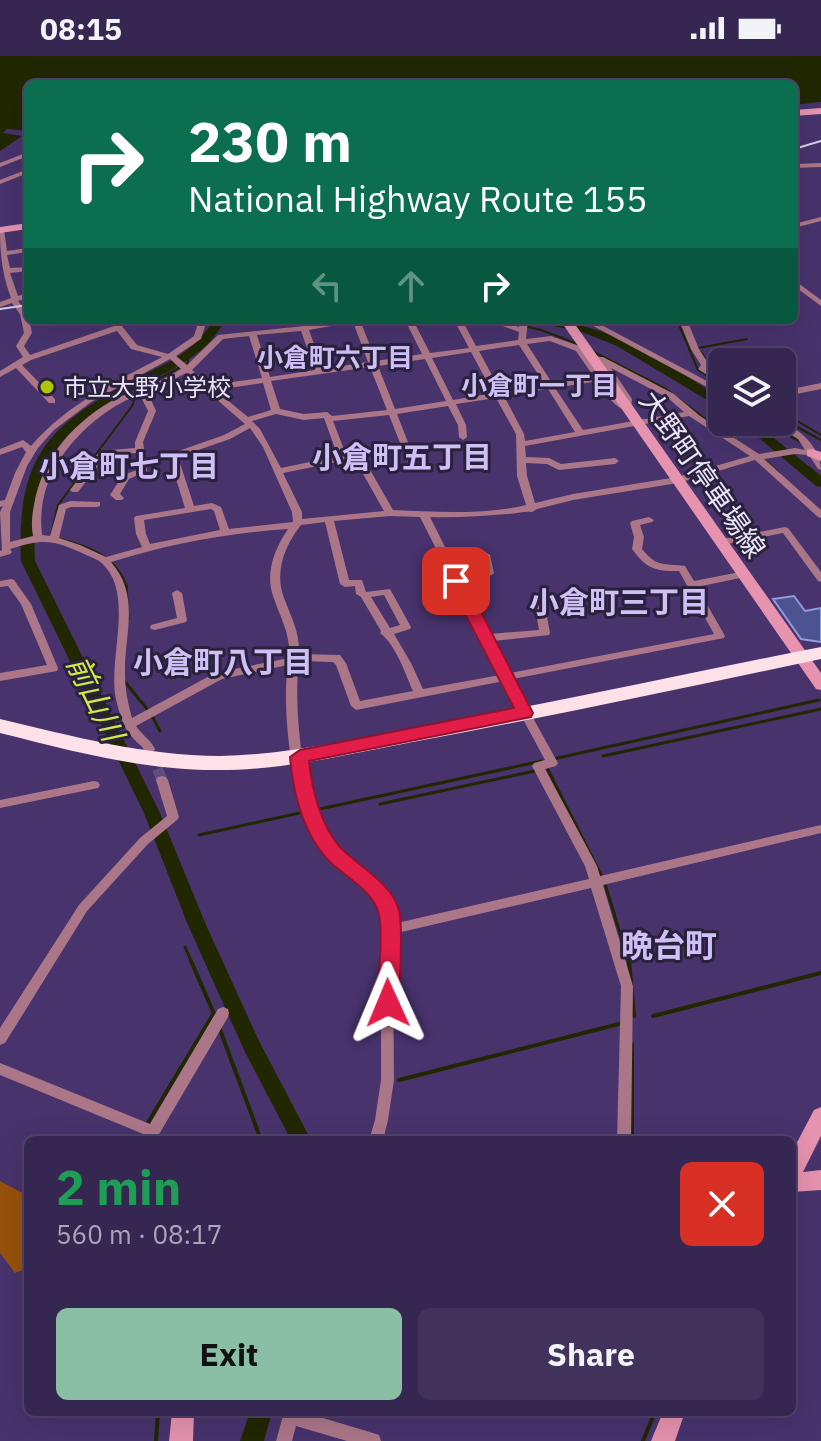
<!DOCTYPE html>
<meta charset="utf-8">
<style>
body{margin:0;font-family:"IBM Plex Sans","Noto Sans JP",sans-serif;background:#41325c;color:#f1f3f6;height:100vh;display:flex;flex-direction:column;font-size:30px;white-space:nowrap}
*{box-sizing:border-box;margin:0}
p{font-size:26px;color:#aaa5b8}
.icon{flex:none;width:44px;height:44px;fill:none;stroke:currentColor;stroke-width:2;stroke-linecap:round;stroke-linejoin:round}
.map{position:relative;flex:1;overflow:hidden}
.details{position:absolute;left:24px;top:1080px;width:772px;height:280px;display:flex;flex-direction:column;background:#362652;border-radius:12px;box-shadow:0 8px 32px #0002,0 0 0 2px #504369}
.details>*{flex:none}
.banner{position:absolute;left:24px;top:24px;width:774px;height:244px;border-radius:12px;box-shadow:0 8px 32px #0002,0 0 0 2px #504369;background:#0b6e4f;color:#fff;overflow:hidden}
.tools{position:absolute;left:708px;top:292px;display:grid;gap:16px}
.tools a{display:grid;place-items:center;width:88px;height:88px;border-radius:12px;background:#362652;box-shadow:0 8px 32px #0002,0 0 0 2px #504369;font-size:40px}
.pin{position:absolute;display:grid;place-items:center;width:68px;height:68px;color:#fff;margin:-34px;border-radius:16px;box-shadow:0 4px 12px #0006}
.me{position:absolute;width:88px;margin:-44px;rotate:359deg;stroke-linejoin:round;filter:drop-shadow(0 0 6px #0008)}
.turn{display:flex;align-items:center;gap:28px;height:168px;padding:0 32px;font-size:36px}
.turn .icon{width:104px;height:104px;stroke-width:2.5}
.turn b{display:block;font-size:56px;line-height:68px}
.lanes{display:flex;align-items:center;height:76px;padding:0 32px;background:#0003;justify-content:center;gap:40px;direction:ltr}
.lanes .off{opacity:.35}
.round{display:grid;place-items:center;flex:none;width:84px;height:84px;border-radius:12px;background:#41325c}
.headline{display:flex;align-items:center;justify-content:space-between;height:136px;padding:0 32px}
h1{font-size:48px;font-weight:800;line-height:60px;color:#1e9e55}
.cta{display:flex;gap:16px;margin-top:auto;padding:16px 32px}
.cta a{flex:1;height:92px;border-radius:12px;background:#8abfa5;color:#111;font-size:32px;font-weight:800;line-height:92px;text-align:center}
.cta a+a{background:#41325c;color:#f1f3f6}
.status{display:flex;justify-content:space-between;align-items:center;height:56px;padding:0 40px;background:#362652;direction:ltr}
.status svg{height:22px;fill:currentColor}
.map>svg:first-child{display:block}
</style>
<div class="status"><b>08:15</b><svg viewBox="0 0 49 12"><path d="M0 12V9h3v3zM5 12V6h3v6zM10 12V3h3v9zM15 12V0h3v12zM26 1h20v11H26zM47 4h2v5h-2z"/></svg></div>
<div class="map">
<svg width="821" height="1385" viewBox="0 0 821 1385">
<rect width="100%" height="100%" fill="#48336d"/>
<!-- green -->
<path fill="#97520c" d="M0,1125L28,1140V1212L15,1217L0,1197Z"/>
<!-- water -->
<path fill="#212700" d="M0,0H821V46L794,49V28H28V75L7,73L3,77L22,80L0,95Z"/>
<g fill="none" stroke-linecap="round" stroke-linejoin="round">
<!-- stream-far2 -->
<path stroke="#212700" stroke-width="2" d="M261,264H323
M499,264L541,274L578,288
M677,264L698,314L722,329
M698,292L747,283
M592,295L666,333L712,368
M701,296L715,316H712
M782,356L821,379
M782,363L821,384
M762,366L803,387
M761,401L779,417
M51,479L58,449L132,350L138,334L188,307V302
M61,483C90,491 116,500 127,531"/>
<!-- stream-far1 -->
<path stroke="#212700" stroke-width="3" d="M126,529L128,563
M125,626L148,654
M152,660L160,675
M603,700L821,653
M553,703L819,644
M548,714L602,821
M380,748L535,715
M315,754L542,705
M199,779L304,756
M605,828L629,907
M185,891L192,907"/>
<!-- stream -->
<path stroke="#212700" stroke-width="4" d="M191,905L215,960
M629,905L634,960
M653,960L821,917
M219,971L261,1084
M632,988V1084
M399,1024L619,968
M146,1070L214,957
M156,1385L158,1356
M643,1385L655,1356"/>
<!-- river -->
<path fill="#212700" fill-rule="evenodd" d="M213,264H225C209,294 185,307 156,322C64,370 29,395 35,505L160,757L206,869L259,985L311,1084H291L245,996L188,869L144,757L21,505C16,394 54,365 147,317C174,304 198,291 213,264Z
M537,264C607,264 666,307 722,343V353L617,290L582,276L544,268Z
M740,366H754L821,420V431L816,430Z
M250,1356H272L264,1385H240Z"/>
</g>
<!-- building -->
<path fill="#4d5390" stroke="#929bde" stroke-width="2" d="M794,540L805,555L821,552V586L801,583L773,543Z"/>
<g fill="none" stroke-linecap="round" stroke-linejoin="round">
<!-- street-tunnel -->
<path stroke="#604e82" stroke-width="11" stroke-dasharray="11 6" stroke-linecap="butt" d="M151,697L162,724"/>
<!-- street -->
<path fill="#ab7788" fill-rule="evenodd" d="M28,96V100L0,111V107Z
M821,107V111L794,112V108Z
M28,113V117L0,128V124Z
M821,161V165L794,172V168Z
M0,172L4,174L7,195L28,192V196L7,199L10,212L28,211V215L10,217L18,240L28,237V242L18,245L28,258L32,277L24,290L30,299L114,270L109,264H117L137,289L168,298L194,280L199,264H207L201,283L176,300L187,309L218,279L304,270L336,264H360L376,305L422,298L405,264H413L430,297L469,292L454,264H462L476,290L518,284L519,276L486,264H498L519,271L520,264H528L526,283L551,280L582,291L624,348V343L596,303L597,301H603L674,338L700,360L759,398L795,392L805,394L798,383L772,366C795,366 821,390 821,414L818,413L809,399L795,398L764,403L821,454V462L818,461L755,404L678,427L573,444L537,453L532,456C524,455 516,458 507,458C481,460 456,462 430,461L460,521L484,515L480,499L485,496L490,499L494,517L492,519L463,526L490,578L539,574L535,550L540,547L545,550L550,577L549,579L493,585L510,617L714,578L679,515C654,515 647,513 632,493L634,481L630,467L632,465L649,461L654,464L652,466L640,469L644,481L642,493C657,512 664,507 685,510L694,525L745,515L750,518L745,521L697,531L725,580L724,582L513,623L530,657L525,661L521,660L504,625L356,654L351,650L336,609L333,606L299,605C293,646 302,745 326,778C349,810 393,825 397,867L589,823L585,810L532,710L534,707L545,704L524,665L529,661L533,662L558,707L556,710L545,713L597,810L600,820L821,769V777L603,829L633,930L631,1084H617L621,930L591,832L397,877L393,914L394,1024L388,1064L383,1084H369L375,1064L381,1024V914L385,871L383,855L372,837C355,820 333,805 318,785C292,749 281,653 288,609L222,623L136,670C142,679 150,683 155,693L153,696H145C142,689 138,688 133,682C123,672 119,656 116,643C107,603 137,534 99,505C95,502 87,500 82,497C52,483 42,483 10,493L12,496L10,498L0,501V495L2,494L0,456L3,450L0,451V445L5,444L15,417L26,396L22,391L0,399V393L23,384L31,390C67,348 115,326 162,301L131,293L117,275L31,304L22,309L55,343V347H49L16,312L0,321V315L23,301L16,290L24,277L20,258L12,247L0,251V246L11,242C2,218 0,197 0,172ZM353,266L368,306L323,313L309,274ZM301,275L315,314L270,321L257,279ZM249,280L262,322L210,329L192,314L223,283ZM550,285L576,295L594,321L552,327L527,288ZM519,289L545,329L501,336L479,295ZM471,296L493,337L453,344L432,302ZM170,303L181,313C169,320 156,328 142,333C135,336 127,337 119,341C76,363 42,401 34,449C32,459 31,470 33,480L10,486V456L27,410L38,392L54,374L91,346ZM425,303L446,345L395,353L378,310ZM370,311L387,354L332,360L327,356L304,358L280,353L271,325ZM611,312L668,342L684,356L583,374L555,332L598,325C607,338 614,354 631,355L632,343ZM186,317L245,368L224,379L170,398L169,400L185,452L136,460L134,462L136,478L142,491L106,501L80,489L59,482L66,453L71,451H97L100,450V446L70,445L59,449L50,480L42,479C36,429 63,389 101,360C113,351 126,343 140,339L148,355L135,386V392L100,395L70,434L72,436H78L106,399L136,397L137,414L123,419L110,439L116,444H122L124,442L120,438L129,423L147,415L143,386L156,355L148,337ZM263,327L271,354L248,361L215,334ZM548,333L575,376L525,385L524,378L504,340ZM496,342L516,378L517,420L526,449C485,459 436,456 393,454L365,405L345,396L333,365L389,359L408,407L412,410L416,407L397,358L448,350L458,369L459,381L463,384L467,381L466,369L456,348ZM276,358L304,364L324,362L337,398L339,400L281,412L260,373L252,365ZM689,360L750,400L677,421L573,438L535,447L527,420L526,407L547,408L559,414L615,408L619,405L615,402L561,408L549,402L526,401L525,390ZM250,372L263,391L292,456L293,466L229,473L221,451L212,447L194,450L178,401L230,383ZM348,404L358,409L384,455L302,463V456L283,417ZM211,453L214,455L220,474L150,488L146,478L144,464ZM390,460L420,461L452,524L451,525L454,528L500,619L423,633L411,607L394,578L410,573L411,571L390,533L366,536L362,524H349L334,465ZM325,466L340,528L345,531L355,530L356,538L361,541L381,575L380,577C396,589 405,617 413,635L360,645L346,607L340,599L299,598C300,576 291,561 284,542C274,516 285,489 301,469ZM288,473C275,492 265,516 273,540C280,561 291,578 289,602L215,617L132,662C128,647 125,634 125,618C124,577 141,541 111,506C169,488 227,477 288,473ZM384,539L400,569L390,572L371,541Z
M794,224L821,244V250L794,230Z
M582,264H592L722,333V339Z
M679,264H687L699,293L710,310L707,313L722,322V329L698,313L701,309L691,293Z
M821,327V333L782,341V335Z
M785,471L788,472L821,516V526L818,525L783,477L722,489L717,486L722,483Z
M11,523L14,524L31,548L58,612L57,615L0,625V617L47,609L21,548L8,530L0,531V525Z
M177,534L182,537L187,564L186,566L155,574L151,573L150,571L151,569L177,562L172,537Z
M162,720L166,721L168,724L179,761L177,764L148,788L87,855L5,987L0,989V972L79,849L140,782L167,760L156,724L158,721Z
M94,725L98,726L100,729L98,732L0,752V744Z
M223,951L228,953L229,957L228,961L158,1080L153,1082L0,1019V1007L150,1068L218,953Z
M284,1356H303L373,1377L379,1379L381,1385H347L296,1370L292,1385H276Z"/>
<!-- secondary -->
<path fill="#e593af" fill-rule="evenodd" d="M821,52V58L794,60V54Z
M28,167V173L0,177V171Z
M560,264H572L821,617V634L816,633Z
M812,393L821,396V405L807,400V394Z
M821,1051V1080L803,1116L821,1114V1134L792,1136V1096L814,1054Z
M172,1356H194L193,1385H169Z
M663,1356H685L675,1385H651Z"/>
<!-- highway -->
<path fill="#fce1e9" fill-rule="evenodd" d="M821,591V603C687,631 553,660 418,685C352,697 287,714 220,714C145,715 72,695 0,677V663C72,680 145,700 220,700C287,699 352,683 418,671C553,647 687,617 821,591Z"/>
<!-- rail -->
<path stroke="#d6cfe9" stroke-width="2" d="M794,93L821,85
M0,253L28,249"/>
</g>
<!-- route -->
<path fill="#e11d48" stroke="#92132f" stroke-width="2" d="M456,520L465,525L533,657L531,661L309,705C312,734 321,770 340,791C359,811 391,826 399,854C404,874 399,925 399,947L395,954L388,956L381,954L377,947C378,927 384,872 378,855C371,833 342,819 327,803C303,776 293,736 290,701L300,694L514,652L448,525Z"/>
<!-- markers -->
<circle fill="#aec508" stroke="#2a223c" stroke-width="3" cx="47" cy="331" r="8"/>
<g text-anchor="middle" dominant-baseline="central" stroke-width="6" stroke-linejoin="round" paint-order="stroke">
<!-- far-poi labels -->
<g font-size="24" fill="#eae4fa" stroke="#2a223c" text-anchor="start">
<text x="63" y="331">市立大野小学校</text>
</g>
<!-- far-neighbourhood labels -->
<g font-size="26" font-weight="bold" fill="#cfbff7" stroke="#2a223c">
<text x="335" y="301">小倉町六丁目</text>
<text x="539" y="329">小倉町一丁目</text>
</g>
<!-- street labels -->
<g font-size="28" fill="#eae4fa" stroke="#2a223c">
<text transform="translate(703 418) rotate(55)">大野町停車場線</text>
</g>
<!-- neighbourhood labels -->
<g font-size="30" font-weight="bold" fill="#cfbff7" stroke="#2a223c">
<text x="402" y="400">小倉町五丁目</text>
<text x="129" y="409">小倉町七丁目</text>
<text x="619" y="545">小倉町三丁目</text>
<text x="223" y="605">小倉町八丁目</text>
</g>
<!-- water labels -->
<g font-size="30" font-style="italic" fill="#d0e945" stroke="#2a223c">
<text transform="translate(96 642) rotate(64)">前山川</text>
</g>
<!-- quarter labels -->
<g font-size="32" font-weight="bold" fill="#cfbff7" stroke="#2a223c">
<text x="669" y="889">晩台町</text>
</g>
</g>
</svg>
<div class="tools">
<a><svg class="icon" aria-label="layers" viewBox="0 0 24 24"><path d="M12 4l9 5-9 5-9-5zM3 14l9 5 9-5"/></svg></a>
</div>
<div class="pin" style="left:456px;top:525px;background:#d93025"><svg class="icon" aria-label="arrive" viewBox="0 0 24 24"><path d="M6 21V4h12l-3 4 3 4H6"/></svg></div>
<svg class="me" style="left:388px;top:947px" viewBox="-20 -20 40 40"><path d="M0-17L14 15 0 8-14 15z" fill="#e11d48" stroke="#fff" stroke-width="4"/></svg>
<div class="banner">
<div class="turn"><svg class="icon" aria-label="right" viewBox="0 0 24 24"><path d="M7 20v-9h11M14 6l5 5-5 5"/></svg><div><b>230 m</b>National Highway Route 155</div></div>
<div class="lanes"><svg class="icon off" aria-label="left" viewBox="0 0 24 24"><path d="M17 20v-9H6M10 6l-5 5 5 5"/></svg><svg class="icon off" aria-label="ahead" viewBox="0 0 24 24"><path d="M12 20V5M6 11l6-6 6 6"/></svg><svg class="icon" aria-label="right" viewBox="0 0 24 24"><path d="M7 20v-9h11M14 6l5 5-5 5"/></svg></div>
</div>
<section class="details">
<div class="headline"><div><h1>2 min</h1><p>560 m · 08:17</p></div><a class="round" style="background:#d93025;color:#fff"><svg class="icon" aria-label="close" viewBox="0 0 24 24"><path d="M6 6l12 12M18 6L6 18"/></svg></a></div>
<div class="cta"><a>Exit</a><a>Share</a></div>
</section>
</div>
